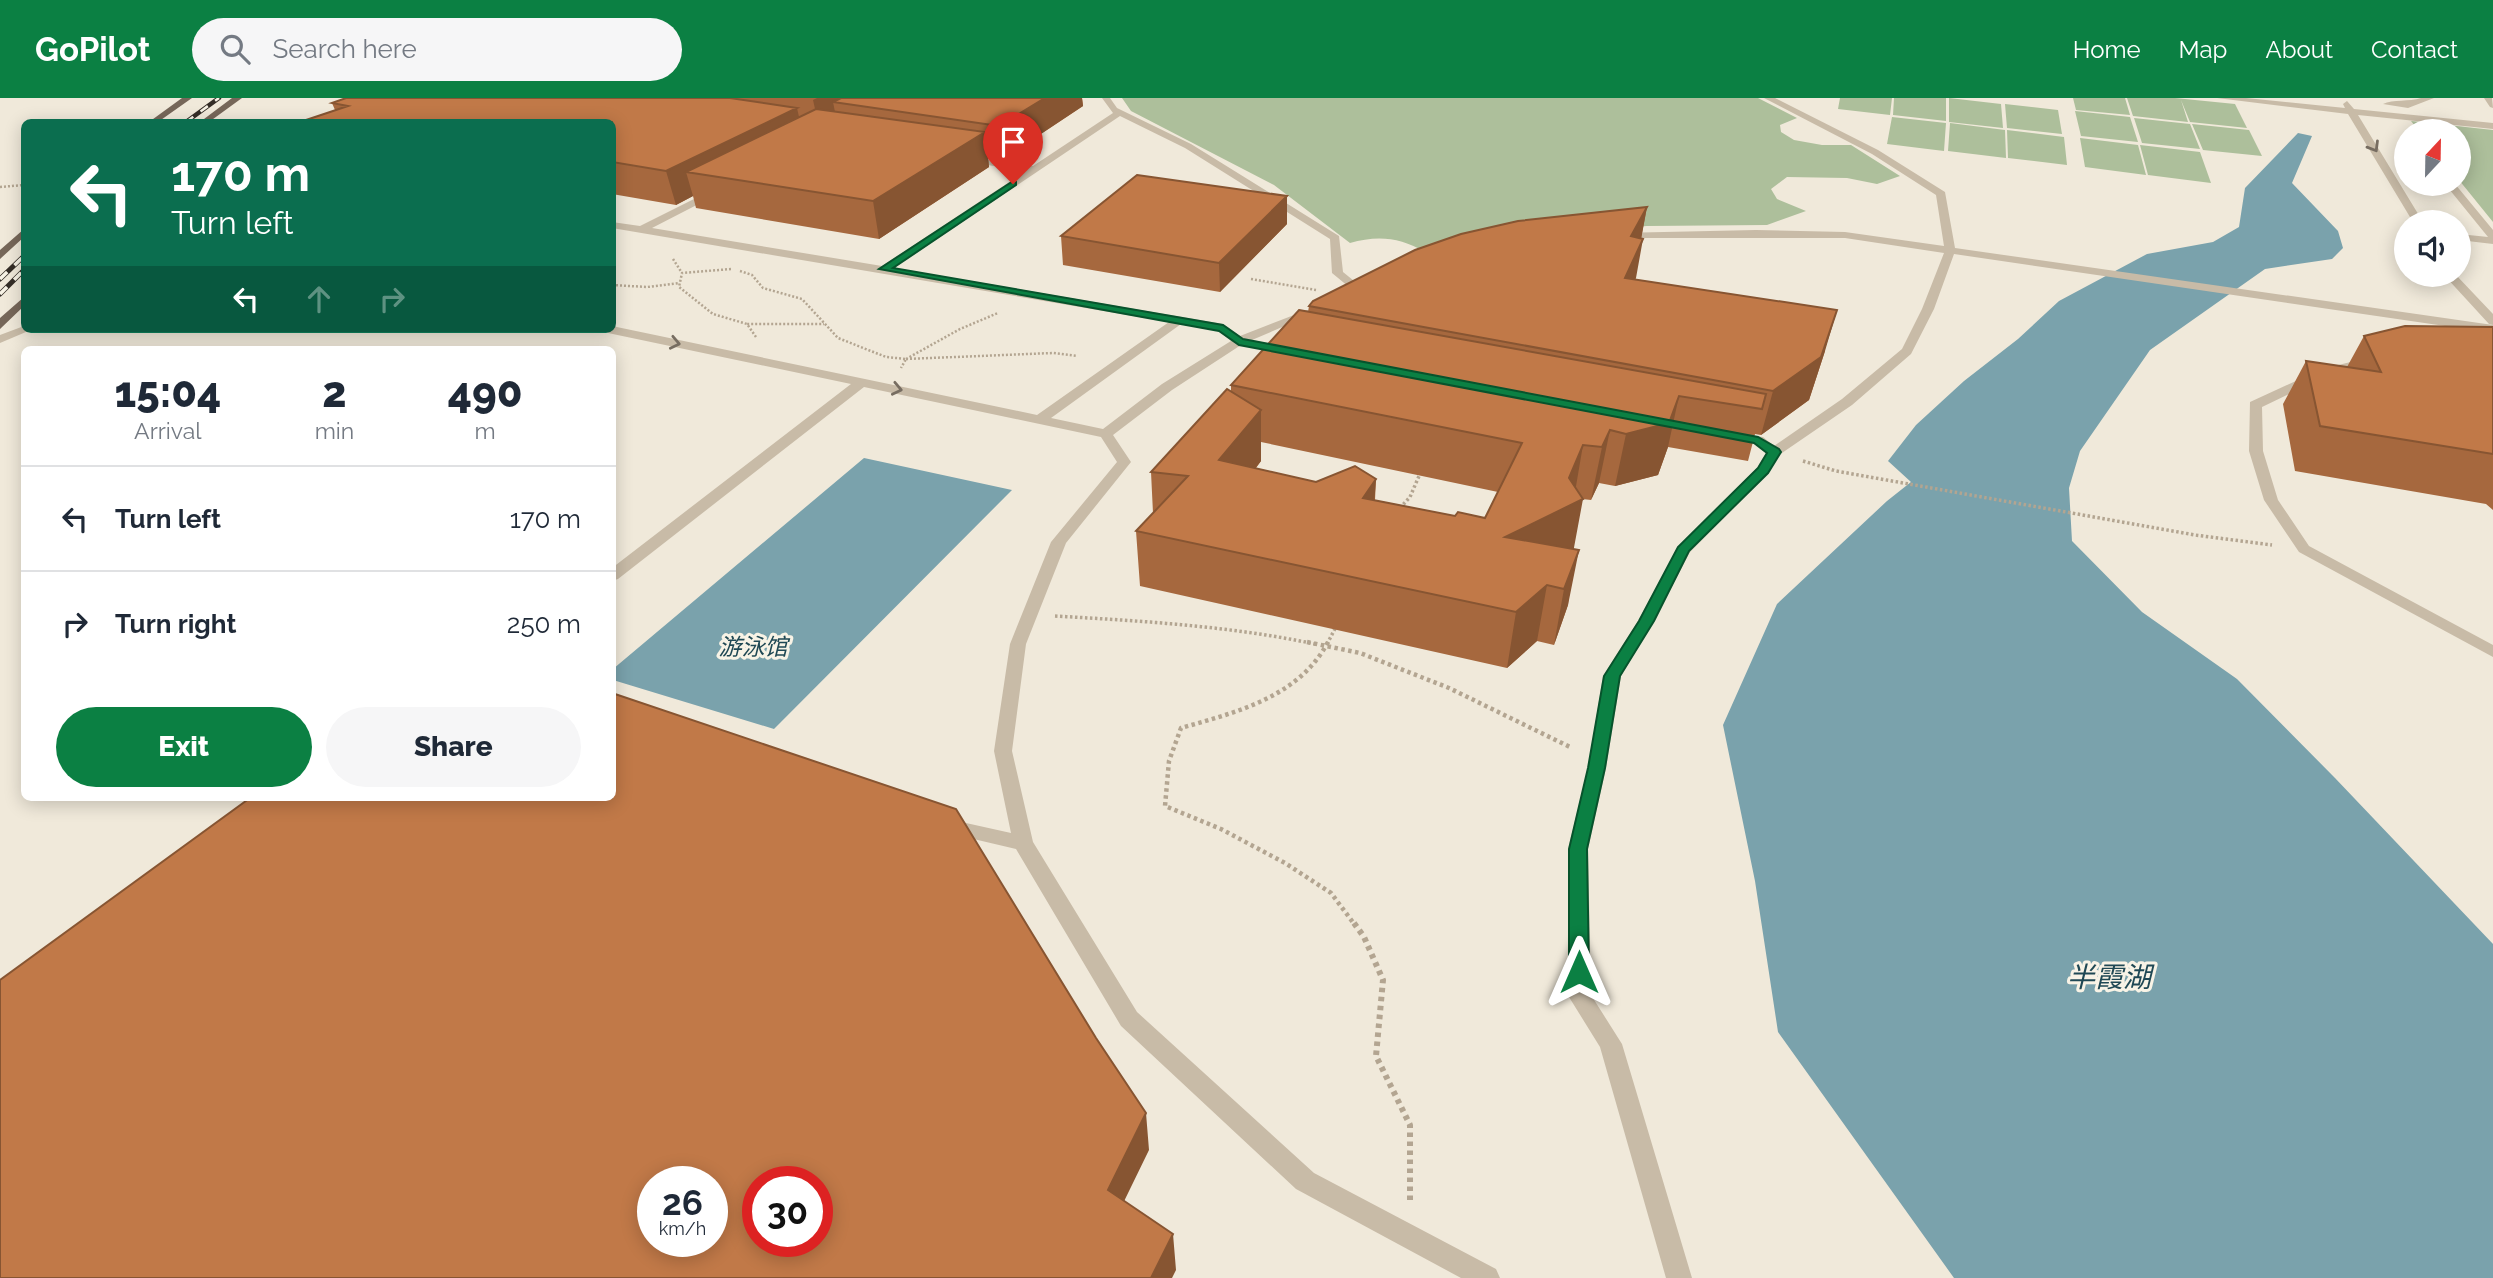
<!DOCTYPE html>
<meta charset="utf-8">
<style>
body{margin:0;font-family:Raleway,"Noto Sans SC",sans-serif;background:#f6f6f7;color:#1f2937;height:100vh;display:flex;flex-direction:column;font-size:26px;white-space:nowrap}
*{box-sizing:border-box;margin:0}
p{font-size:23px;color:#747a83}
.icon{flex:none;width:38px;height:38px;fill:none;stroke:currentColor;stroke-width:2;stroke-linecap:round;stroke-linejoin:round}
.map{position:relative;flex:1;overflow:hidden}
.details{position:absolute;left:21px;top:248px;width:595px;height:455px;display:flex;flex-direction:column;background:#fff;border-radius:10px;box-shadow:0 4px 18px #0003}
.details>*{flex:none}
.banner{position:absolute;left:21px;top:21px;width:595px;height:214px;border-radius:10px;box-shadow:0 4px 18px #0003;background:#0b6e4f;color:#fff;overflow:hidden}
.needle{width:46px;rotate:22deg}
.controls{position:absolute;left:2394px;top:21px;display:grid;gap:14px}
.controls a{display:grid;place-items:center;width:77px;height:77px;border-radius:50%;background:#fff;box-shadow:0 4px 18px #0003;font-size:35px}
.speed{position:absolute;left:637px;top:1068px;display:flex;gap:14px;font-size:35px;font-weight:700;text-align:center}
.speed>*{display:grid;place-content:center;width:91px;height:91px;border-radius:50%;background:#fff;box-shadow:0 4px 18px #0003;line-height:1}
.speed small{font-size:18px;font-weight:400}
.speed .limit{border:10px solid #d22;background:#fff;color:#111}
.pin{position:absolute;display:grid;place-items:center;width:60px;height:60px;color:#fff;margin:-72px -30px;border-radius:50% 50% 50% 0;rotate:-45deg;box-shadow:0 0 7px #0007}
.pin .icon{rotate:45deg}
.me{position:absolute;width:77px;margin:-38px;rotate:0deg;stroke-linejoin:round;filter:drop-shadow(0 0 5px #0008)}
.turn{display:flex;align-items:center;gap:24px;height:147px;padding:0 35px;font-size:32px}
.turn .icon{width:91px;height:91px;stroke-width:2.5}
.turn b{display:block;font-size:49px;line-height:60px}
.lanes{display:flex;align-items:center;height:66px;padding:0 35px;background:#0003;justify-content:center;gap:35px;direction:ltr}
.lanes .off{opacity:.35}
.eta{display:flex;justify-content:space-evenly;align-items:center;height:119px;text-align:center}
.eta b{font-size:42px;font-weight:800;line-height:49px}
.action{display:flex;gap:14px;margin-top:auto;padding:14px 35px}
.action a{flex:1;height:80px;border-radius:42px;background:#0b8043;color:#fff;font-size:28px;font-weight:800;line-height:80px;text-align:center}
.action a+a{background:#f6f6f7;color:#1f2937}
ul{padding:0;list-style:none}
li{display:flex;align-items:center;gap:21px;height:105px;padding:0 35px;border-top:2px solid #e0e1e3}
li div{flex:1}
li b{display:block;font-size:26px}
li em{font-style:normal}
header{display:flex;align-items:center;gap:42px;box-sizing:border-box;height:98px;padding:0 35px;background:#0b8043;color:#fff}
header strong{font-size:33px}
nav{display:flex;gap:38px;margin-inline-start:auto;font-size:24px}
.search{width:490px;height:63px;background:#f6f6f7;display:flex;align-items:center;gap:18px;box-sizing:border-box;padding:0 24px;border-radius:38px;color:#747a83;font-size:26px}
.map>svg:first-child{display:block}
</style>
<header>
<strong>GoPilot</strong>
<div class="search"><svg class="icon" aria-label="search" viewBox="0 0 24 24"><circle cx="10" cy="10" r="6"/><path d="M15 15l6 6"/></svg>Search here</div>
<nav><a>Home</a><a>Map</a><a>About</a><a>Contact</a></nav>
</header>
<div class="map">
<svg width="2493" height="1180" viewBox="0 0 2493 1180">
<rect width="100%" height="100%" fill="#f0e9da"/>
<!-- green -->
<path fill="#adbf9b" d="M1122,0H1758L1797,20L1780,27L1781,34L1794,42L1822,47H1851L1900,78L1877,86L1847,80L1787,79L1771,91L1777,101L1806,113L1767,127L1647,128L1540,136L1425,154C1400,139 1377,137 1350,145L1274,87L1131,13Z
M1840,0H1892L1890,17L1838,11Z
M1894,0H1946V23L1893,17Z
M1949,0L2001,6L2003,30L1949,24Z
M2073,0H2125L2130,17L2076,12Z
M2127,0H2175L2235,6L2247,30L2190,24L2181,2L2188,24L2133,18Z
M2005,6L2058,12L2062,36L2007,30Z
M2075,13L2130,19L2138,44L2081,38Z
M1892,19L1946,25L1944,53L1887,46Z
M2134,20L2190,26L2200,51L2142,45Z
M2411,23L2493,32V124L2459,82V33H2419Z
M1950,25L2005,32L2006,60L1948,53Z
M2192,26L2249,32L2262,58L2203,52Z
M2007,32L2064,39L2067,67L2008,60Z
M2080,40L2138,47L2146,77L2085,69Z
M2140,47L2200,54L2211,85L2148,77Z"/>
<!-- water -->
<path fill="#7aa2ac" d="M2298,35L2312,38L2292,85L2338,133L2343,150L2332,161L2265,171L2150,252L2080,353L2069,390L2072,443L2142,514L2237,581L2335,680L2493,846V1180H1954L1778,934L1755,783L1723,627L1777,506L1887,403L1911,384L1888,363L1916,327L1964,283L2018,241L2059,203L2147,156L2213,144L2239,129L2245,90Z
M864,360L1012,392L774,631L613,582V571Z"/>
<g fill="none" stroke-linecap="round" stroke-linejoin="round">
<!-- path-far3 -->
<path stroke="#b3a591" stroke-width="2.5" stroke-dasharray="2 2" stroke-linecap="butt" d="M0,89L24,87
M673,161L682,175
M731,171L682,175L679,189L713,216L747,226
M740,173L752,177L763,190L802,201L838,240L886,259L906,261L901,270
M1251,181L1316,192
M612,187L647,189L679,185
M756,239L747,226H824
M906,261L1053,255L1077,258
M906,261L960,231L998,215"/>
<!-- path-far2 -->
<path stroke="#b3a591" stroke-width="3.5" stroke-dasharray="2.5 2.5" stroke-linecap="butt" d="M1803,363L1836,373L2195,437L2272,447
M1400,410L1410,399L1419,378
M1055,518C1142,523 1230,528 1315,546
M1327,546L1337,527"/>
<!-- path-far1 -->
<path stroke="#b3a591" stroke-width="4.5" stroke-dasharray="3.5 3.5" stroke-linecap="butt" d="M1307,544L1360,555L1449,590L1572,650
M1328,544C1299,599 1237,614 1181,630L1169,663L1165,708L1221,731L1285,765L1331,795L1355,827"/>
<!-- path -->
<path stroke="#b3a591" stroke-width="6" stroke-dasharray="4.5 4.5" stroke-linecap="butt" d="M1354,825L1364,839L1383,882L1376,958L1410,1027V1103"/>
<!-- minor -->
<path fill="#c8bba7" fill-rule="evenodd" d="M1102,0H1110L1117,10L1191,46L1339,138L1343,174L1359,187L1349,189L1332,175L1330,141L1185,50L1120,18L894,170L1223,226L1240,238L1307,212L1317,214L1252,242L1293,250V256L1241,247L1172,292L1113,337L1131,364L1066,445L1026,546L1012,653L1033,744L1137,914L1314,1075L1496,1171L1500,1180H1461L1296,1091L1121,928L1016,751L948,735L941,733L938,728L941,723L948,721L1011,735L994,653L1010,546L1051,444L1117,364L1101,339L864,289L618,481L612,483V470L851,286L608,235L602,231H612V228L1037,317L1169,224L612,130V124L640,128L714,91L718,92V96L652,130L882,168L1026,73L968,64L965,63V59L1033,68L1113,15ZM1181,226L1219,233L1231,243L1162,286L1103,331L1051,320Z
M1764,0H1775L1878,52L1945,94L1955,150L2493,227V235L1954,156L1934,211L1911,256L1852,307L1779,357L1768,375L1690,454L1654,523L1621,578L1606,670L1588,751L1591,897L1622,946L1692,1180H1666L1600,949L1569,899L1568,751L1588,670L1603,578L1638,523L1678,449L1757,370L1766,355L1754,345L1727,341V335L1763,339L1774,348L1842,301L1902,251L1922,211L1944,155L1845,140H1614L1613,138L1618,135L1756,132L1845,134L1944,148L1936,97L1872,56Z
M2217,0H2246L2345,10L2343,6L2347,3L2354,11L2493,25V31L2358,17L2423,124H2413L2348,16Z
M2421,0H2434L2408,10L2383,6C2393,1 2409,4 2421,0Z
M2484,0H2492L2493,10L2490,9Z
M2445,86H2455L2493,132V146L2459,142V136L2488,139Z
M2444,177H2456L2493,216V227L2489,226Z
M24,228V231H33L0,245V237Z
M2371,259L2375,260V266L2331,276L2262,309L2263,353L2278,402L2309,448L2493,547V559L2299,454L2264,402L2249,353L2250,304L2322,271Z"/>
<!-- primary -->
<path fill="#766759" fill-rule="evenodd" d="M182,0H192L158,24H149Z
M232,0H242L209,24H200Z
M24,131V139L0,161V152Z
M24,199V208L0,231V220Z"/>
<!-- rail-far1 casing -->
<g stroke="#342d27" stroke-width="4.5">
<path id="rail-far1" d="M186,24L219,0"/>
</g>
<!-- rail casing -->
<g stroke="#342d27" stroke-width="5">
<path id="rail" d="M0,181L24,158
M0,196L24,172"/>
</g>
<!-- rail-far1 -->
<use href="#rail-far1" stroke="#f8f3e6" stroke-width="2.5" stroke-dasharray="9" stroke-linecap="butt"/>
<!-- rail -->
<use href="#rail" stroke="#f8f3e6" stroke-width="3.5" stroke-dasharray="10" stroke-linecap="butt"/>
</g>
<!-- wall -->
<path fill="#a6683e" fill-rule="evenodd" d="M346,0H1082L1083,8L1003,61L988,58L989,69L879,141L696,110L693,98L676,107L612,96V24L335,12L332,5Z
M1647,109L1641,140L1635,181L1825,253L1809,302L1761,337L1755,336L1748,363L1668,349L1658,377L1615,388L1599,385L1591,402L1582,401L1573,451L1568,507L1554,547L1537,543L1507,570L1140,488L1136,433L1153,415L1151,374L1231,293V287L1308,214L1309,208ZM1261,344L1498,394L1485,420L1455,418L1375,402L1376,381L1316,384L1256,370L1261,363Z
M1287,126L1220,194L1063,167L1061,138Z
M2493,229V412L2486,406L2295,373L2283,306L2306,263L2347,269L2364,238Z"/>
<!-- shaded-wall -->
<path fill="#875532" d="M817,0H884L833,4L837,24L820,33L813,2Z
M1045,0H1082L1083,8L1003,61L999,28Z
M797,10L804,41L686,74L693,98L676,107L666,73Z
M985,34L989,69L879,141L873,103Z
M1287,98V126L1220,194L1219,165Z
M1647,109L1640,147L1631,138Z
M1643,141L1636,180L1618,220L1625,180Z
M1837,212L1825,253L1809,302L1761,337L1773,293Z
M1679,298L1668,349L1658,377L1615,388L1626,336Z
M1261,312V363L1220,415L1219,362Z
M1610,332L1599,385L1591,402L1602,349Z
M1583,347L1574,400L1583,401L1573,455L1505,439Z
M1376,381L1372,435L1363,400Z
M1579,452L1568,507L1554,547L1564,491Z
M1547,487L1537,543L1507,570L1516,514Z
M1146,1015L1149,1052L1112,1128L1108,1092Z
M1173,1136L1176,1172L1172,1180H1151Z"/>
<!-- building -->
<path fill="#c17948" stroke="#875532" stroke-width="2" fill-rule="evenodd" d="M346,0H730L797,10L666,73L612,64V24H300L348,8L332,5Z
M841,0H1045L999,28L833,4Z
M816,11L985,34L873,103L686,74Z
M1137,77L1287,98L1219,165L1061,138Z
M1647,109L1631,138L1643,141L1625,180L1837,212L1821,259L1773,293L1309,208L1313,203L1415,152L1461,136L1518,123Z
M1299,212L1766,296L1762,311L1679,298L1669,325L1626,336L1610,332L1602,349L1583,347L1569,380L1583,401L1505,439L1579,452L1564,491L1547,487L1516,514L1136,433L1188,378L1151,374L1227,291L1261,312L1219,362L1316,384L1355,368L1376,381L1363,400L1455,418L1458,414L1485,420L1522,345L1231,287Z
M2405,228L2493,229V356L2320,328L2306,263L2381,274L2364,238Z
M612,595L956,711L1096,940L1146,1015L1108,1092L1173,1136L1151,1180H0V882L250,700H612ZM653,1083H712V1143H653ZM758,1083H817V1143H758Z"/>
<!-- one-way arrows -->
<defs><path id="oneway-chevron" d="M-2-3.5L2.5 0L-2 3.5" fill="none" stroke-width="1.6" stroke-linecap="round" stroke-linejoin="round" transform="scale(1.75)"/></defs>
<g stroke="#776d61">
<use href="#oneway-chevron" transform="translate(2374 49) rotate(59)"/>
<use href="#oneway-chevron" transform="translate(675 245) rotate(12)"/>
<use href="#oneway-chevron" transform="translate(897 291) rotate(12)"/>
</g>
<!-- route -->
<path fill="#0b8043" stroke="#07532c" stroke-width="2" d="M1013,83L1016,84V87L893,170L1223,227L1243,241L1758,339L1779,351L1781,354L1768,375L1689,453L1654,523L1620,578L1605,670L1587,751L1589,874L1586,880L1579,882L1572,880L1569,874V751L1588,670L1604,578L1639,523L1678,449L1758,370L1767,355L1754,345L1239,247L1219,233L879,171Z"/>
<g text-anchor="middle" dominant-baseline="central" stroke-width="6" stroke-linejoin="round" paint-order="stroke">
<!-- water labels -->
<g font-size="23" font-style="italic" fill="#1f4854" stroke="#f8f3e6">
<text x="753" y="548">游泳馆</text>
</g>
<!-- near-water labels -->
<g font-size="28" font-style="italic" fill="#1f4854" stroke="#f8f3e6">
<text x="2109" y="879">半霞湖</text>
</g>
</g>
</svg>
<div class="controls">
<a><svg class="needle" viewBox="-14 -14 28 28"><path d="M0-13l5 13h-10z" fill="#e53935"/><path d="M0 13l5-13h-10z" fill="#747a83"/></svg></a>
<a><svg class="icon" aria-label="sound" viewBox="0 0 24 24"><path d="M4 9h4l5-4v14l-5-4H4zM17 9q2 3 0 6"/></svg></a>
</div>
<div class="speed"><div>26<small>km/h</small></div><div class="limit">30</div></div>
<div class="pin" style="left:1013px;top:86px;background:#d93025"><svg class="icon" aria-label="arrive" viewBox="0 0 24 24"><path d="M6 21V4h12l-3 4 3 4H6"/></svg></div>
<svg class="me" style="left:1579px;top:874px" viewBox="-20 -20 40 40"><path d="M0-17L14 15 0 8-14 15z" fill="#0b8043" stroke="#fff" stroke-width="4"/></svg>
<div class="banner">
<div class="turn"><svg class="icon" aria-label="left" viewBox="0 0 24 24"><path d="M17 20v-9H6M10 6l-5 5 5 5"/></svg><div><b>170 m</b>Turn left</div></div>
<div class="lanes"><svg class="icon" aria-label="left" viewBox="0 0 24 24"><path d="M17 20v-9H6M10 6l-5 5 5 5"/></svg><svg class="icon off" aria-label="ahead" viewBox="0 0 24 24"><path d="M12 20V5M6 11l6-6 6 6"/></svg><svg class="icon off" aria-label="right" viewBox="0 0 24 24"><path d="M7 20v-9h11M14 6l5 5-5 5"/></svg></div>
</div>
<section class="details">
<div class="eta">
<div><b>15:04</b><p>Arrival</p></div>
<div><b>2</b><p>min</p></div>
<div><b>490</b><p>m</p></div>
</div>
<ul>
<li><svg class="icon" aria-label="left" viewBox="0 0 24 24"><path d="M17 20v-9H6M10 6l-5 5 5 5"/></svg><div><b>Turn left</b></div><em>170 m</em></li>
<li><svg class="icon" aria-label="right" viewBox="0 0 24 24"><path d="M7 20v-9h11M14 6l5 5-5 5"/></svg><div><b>Turn right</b></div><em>250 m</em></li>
</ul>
<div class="action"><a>Exit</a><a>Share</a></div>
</section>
</div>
